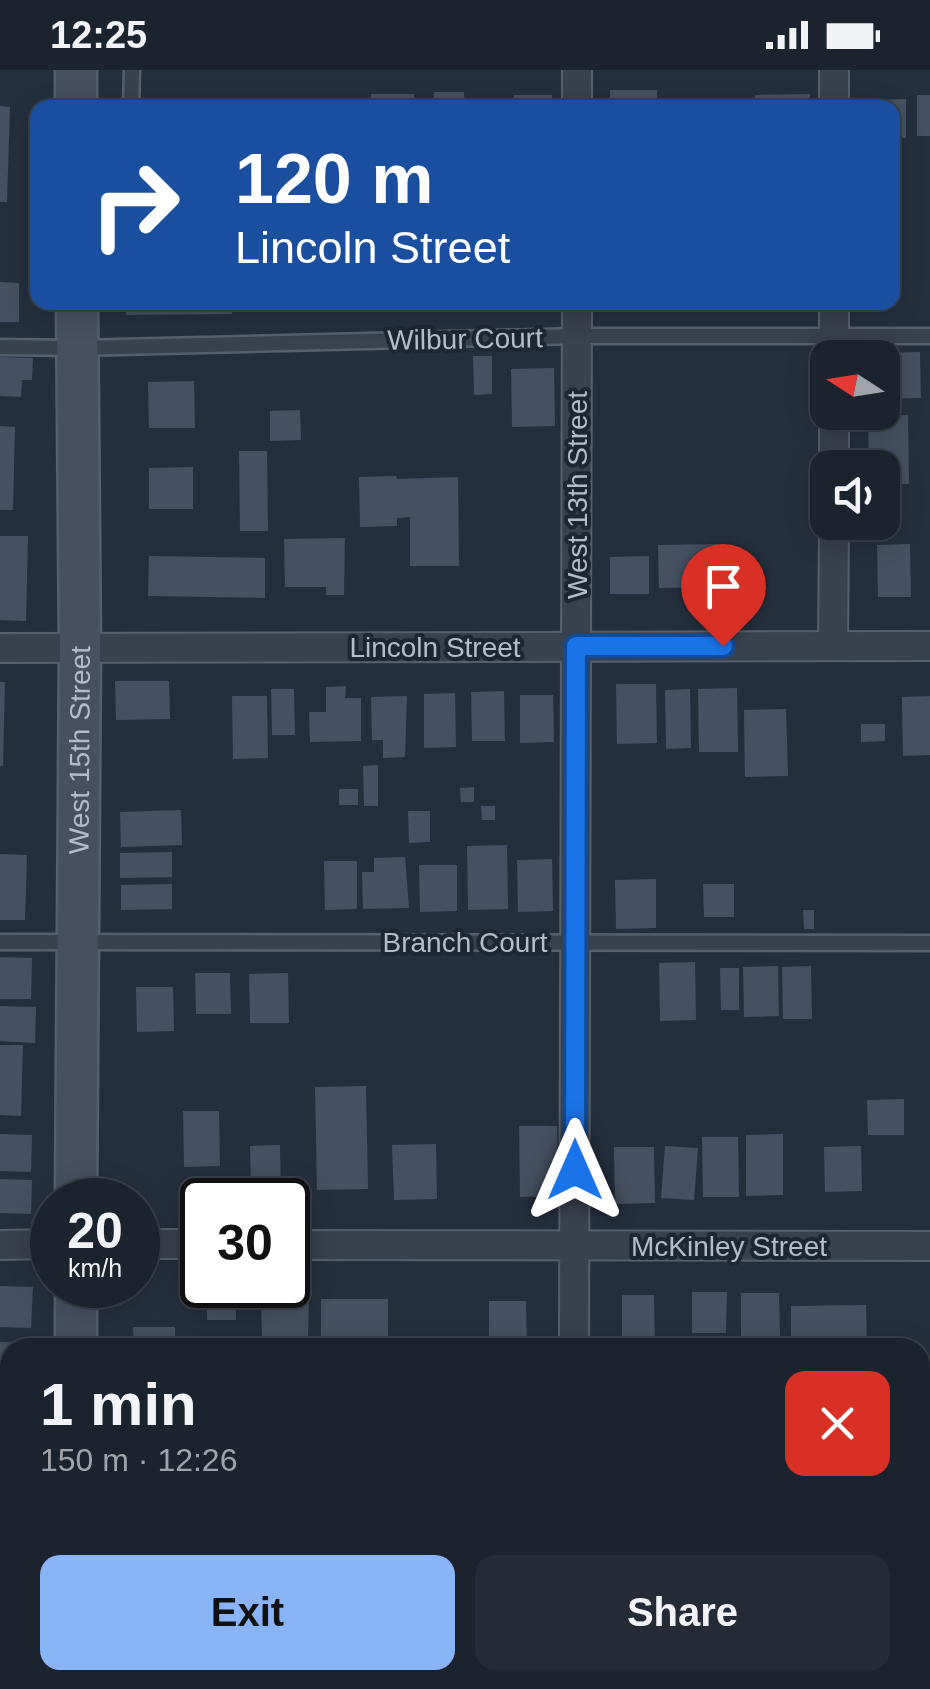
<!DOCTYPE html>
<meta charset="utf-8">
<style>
body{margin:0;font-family:Arial,sans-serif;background:#242b36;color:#f1f3f6;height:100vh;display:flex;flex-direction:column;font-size:38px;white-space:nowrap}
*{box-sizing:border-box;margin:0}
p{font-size:32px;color:#a0a4aa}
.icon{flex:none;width:55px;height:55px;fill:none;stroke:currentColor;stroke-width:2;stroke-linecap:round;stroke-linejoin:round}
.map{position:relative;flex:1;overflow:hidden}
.details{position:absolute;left:0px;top:1268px;width:930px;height:352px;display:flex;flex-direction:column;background:#1b232e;border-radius:30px 30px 0 0;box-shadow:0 5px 25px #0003,0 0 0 2px #39404a}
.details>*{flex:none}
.banner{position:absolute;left:30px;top:30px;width:870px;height:210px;border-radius:20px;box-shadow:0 5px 25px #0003,0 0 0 2px #39404a;background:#1a4fa0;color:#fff;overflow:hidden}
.needle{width:65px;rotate:282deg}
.controls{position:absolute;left:810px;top:270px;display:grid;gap:20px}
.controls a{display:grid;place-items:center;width:90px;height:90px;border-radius:20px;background:#1b232e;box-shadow:0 5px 25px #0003,0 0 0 2px #39404a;font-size:50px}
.speed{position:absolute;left:30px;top:1108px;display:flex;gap:20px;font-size:50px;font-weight:700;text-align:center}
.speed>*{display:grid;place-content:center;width:130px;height:130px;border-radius:50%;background:#1b232e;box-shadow:0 5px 25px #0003,0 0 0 2px #39404a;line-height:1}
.speed small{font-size:25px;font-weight:400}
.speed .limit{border:5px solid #111;border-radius:15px;background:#fff;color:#111}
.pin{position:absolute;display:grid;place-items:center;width:85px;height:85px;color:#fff;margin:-102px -42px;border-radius:50% 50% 50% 0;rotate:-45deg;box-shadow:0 0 10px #0007}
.pin .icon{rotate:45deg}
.me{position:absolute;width:110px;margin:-55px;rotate:0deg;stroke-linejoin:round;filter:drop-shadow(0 0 8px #0008)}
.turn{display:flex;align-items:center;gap:35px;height:210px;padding:0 40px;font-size:45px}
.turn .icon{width:130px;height:130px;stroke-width:2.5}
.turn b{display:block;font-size:70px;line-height:85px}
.round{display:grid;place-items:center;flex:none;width:105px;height:105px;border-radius:20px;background:#242b36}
.head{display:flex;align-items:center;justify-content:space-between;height:170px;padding:0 40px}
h1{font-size:60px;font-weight:800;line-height:75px}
.action{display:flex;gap:20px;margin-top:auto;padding:20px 40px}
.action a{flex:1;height:115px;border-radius:20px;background:#8ab4f8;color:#111;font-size:40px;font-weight:800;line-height:115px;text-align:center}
.action a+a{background:#242b36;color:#f1f3f6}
.status{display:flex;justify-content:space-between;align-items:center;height:70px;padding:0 50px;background:#1b232e;direction:ltr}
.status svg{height:28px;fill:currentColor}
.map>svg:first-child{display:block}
</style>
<div class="status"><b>12:25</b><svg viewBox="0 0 49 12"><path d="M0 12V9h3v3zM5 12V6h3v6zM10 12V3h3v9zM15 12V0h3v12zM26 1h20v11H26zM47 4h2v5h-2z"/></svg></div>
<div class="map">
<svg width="930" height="1619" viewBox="0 0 930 1619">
<rect width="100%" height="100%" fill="#242f3e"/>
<!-- building -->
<path fill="#455162" d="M610,20H657L658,38H610Z
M434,22H464L465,38H434Z
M371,24H414V38H371Z
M810,24V38H755V25Z
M514,25H552V38H514Z
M917,25H930V66H917Z
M722,29V38H681V30Z
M906,29V68H892V38H870V30Z
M277,31H304L305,38H277Z
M0,36L10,37L7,132H0Z
M0,212L19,213V252H0Z
M126,232H231L232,244L126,245Z
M755,232H800V236L755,237Z
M920,282L921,328L882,329V288H877V283Z
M473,286H492V324L474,325Z
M0,287L33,288L32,310H22L21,327L0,326Z
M554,298L555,356L512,357L511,299Z
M194,311L195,358H149L148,312Z
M300,340L301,370L270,371V341Z
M908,345L909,414H882V398H869L868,346Z
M0,356L15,357L13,440H0Z
M239,381H267L268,461H240Z
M193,397V439H149V398Z
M396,406L397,409L458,407L459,496H410V447L397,448V456L360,457L359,407Z
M0,466H28L26,551L0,550Z
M345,468L344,525H326V517H285L284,469Z
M721,474L722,517L659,518L658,475Z
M910,474L911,527H878L877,475Z
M149,486L265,488V528L148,526Z
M649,486V524H610V487Z
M115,611H169L170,649L116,650Z
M0,612H5L3,696H0Z
M616,614H656L657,673L617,674Z
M346,616L345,628H361V671L310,672L309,642H326V617Z
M737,618L738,682H699L698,619Z
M271,619H294L295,665H272Z
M690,619L691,678L666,679L665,620Z
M504,621L505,671H472L471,622Z
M455,623L456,677L424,678V624Z
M520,625H553L554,672L520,673Z
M232,626H267L268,688L233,689Z
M407,626L405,687L383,688V670H372L371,627Z
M930,626V685L903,686L902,627Z
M786,639L788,706L745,707L744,640Z
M861,654H885V671L861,672Z
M378,695V736H364L363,696Z
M474,717V732H461L460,718Z
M339,719H358V735H339Z
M481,736H495V750H482Z
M181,740L182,775L121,777L120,742Z
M408,741H430V772L409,773Z
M507,775L508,839L468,840L467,776Z
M172,782V807L120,808V783Z
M0,784L27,785L25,850H0Z
M405,787L409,838L363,839L362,802H374V788Z
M552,789L553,841L518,842L517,790Z
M324,791H357V839L325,840Z
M419,795H457V841L420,842Z
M656,809V858L616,859L615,810Z
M172,814V839L121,840V815Z
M703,814H734V847H704Z
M803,840H814V859H804Z
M0,887L32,888L31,929H0Z
M695,892L696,950L660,951L659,893Z
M778,896L779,946L744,947L743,897Z
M811,896L812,949H783L782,897Z
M720,898H739V940H721Z
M195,903H230L231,944H196Z
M288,903L289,953H250L249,904Z
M136,917H173L174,961L137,962Z
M0,936L36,937L35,973L0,971Z
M0,975H23L21,1046L0,1045Z
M366,1016L368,1119L317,1120L315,1017Z
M904,1029V1065H868L867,1030Z
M183,1041H219L220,1096L184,1097Z
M519,1056H557L559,1126L520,1127Z
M0,1064L32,1065L31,1102L0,1101Z
M783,1064V1125L746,1126V1065Z
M702,1067H738L739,1127H703Z
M436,1074L437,1129L394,1130L392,1075Z
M280,1075L281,1121H251L250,1076Z
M665,1076L698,1078L694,1130L661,1128Z
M861,1076L862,1121L825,1122L824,1077Z
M614,1077H654L655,1133L615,1134Z
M0,1109L32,1110L31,1144L0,1143Z
M206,1215H235L236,1250H207Z
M0,1216L33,1217L31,1258L0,1257Z
M270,1222H296V1230H309L308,1269H262L261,1230H270Z
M692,1222H727L726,1263H692Z
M741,1223H779L780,1268L741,1269Z
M622,1225H654L655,1278H622Z
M321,1229H388V1270H321Z
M489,1231H526L527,1278H489Z
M866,1235L867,1278H791V1236Z
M133,1257H175V1278H134Z
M0,1272L37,1273V1278H10V1316H0Z
M0,1322H10V1358H0Z
M0,1375H10V1408H0Z
M0,1444H10V1597H0Z
M627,1610H694V1619H627Z
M829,1610H861L862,1619H829Z"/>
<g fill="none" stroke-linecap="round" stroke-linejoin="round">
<!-- lane casing -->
<g stroke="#565f6c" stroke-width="19">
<path id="lane" d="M131,38L132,0
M0,277L77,278L577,266H930
M0,872L930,873
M920,1482H930"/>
</g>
<!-- street casing -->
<g stroke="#565f6c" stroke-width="32">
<path id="street" d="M577,38V0
M834,38V0
M834,288V232
M834,398V342
M833,576L834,452
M0,578L930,576
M138,1174H202
M0,1175L52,1174
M288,1175L930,1176
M574,1278L577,232
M0,1431L10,1432
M574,1610V1619"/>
</g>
<!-- secondary casing -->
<g stroke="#565f6c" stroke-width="45">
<g id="secondary">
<path d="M76,0V38"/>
<path id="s1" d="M76,1130L80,579L77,232"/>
<path d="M76,1278V1215"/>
<path d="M77,1619V1610"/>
</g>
</g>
<!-- lane -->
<use href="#lane" stroke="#38414e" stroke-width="14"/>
<!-- street -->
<use href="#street" stroke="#38414e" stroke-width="28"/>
<!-- secondary -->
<use href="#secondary" stroke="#465061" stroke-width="40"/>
</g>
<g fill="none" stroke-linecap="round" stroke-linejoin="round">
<!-- route casing -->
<g stroke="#114b97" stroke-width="25">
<path id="route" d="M575,1100L576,576H723"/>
</g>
<!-- route -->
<use href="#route" stroke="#1a73e8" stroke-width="18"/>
</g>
<g text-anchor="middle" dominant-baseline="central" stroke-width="8" stroke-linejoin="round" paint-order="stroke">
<!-- street labels -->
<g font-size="28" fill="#b4bcc9" stroke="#1d2633">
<text transform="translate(465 269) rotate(-1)">Wilbur Court</text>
<text transform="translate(577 425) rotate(-90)">West 13th Street</text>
<text x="435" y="577">Lincoln Street</text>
<text stroke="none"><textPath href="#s1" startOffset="450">West 15th Street</textPath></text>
<text x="465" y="872">Branch Court</text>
<text x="729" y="1176">McKinley Street</text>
</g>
</g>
</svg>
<div class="controls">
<a><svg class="needle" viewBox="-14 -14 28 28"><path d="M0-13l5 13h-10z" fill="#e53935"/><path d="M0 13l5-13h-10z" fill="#a0a4aa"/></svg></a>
<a><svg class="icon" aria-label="sound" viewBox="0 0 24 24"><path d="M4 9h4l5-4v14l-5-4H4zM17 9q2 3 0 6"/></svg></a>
</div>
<div class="speed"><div>20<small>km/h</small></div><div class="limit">30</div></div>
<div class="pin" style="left:723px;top:576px;background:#d93025"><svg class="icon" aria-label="arrive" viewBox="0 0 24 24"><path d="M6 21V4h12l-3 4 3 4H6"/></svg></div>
<svg class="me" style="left:575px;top:1100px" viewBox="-20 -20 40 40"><path d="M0-17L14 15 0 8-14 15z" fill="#1a73e8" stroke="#fff" stroke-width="4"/></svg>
<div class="banner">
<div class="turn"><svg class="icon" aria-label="right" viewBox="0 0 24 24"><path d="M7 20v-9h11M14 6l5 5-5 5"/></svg><div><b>120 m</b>Lincoln Street</div></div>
</div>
<section class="details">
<div class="head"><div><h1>1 min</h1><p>150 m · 12:26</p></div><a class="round" style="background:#d93025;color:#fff"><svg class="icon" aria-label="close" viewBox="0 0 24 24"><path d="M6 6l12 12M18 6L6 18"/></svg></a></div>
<div class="action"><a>Exit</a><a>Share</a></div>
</section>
</div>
